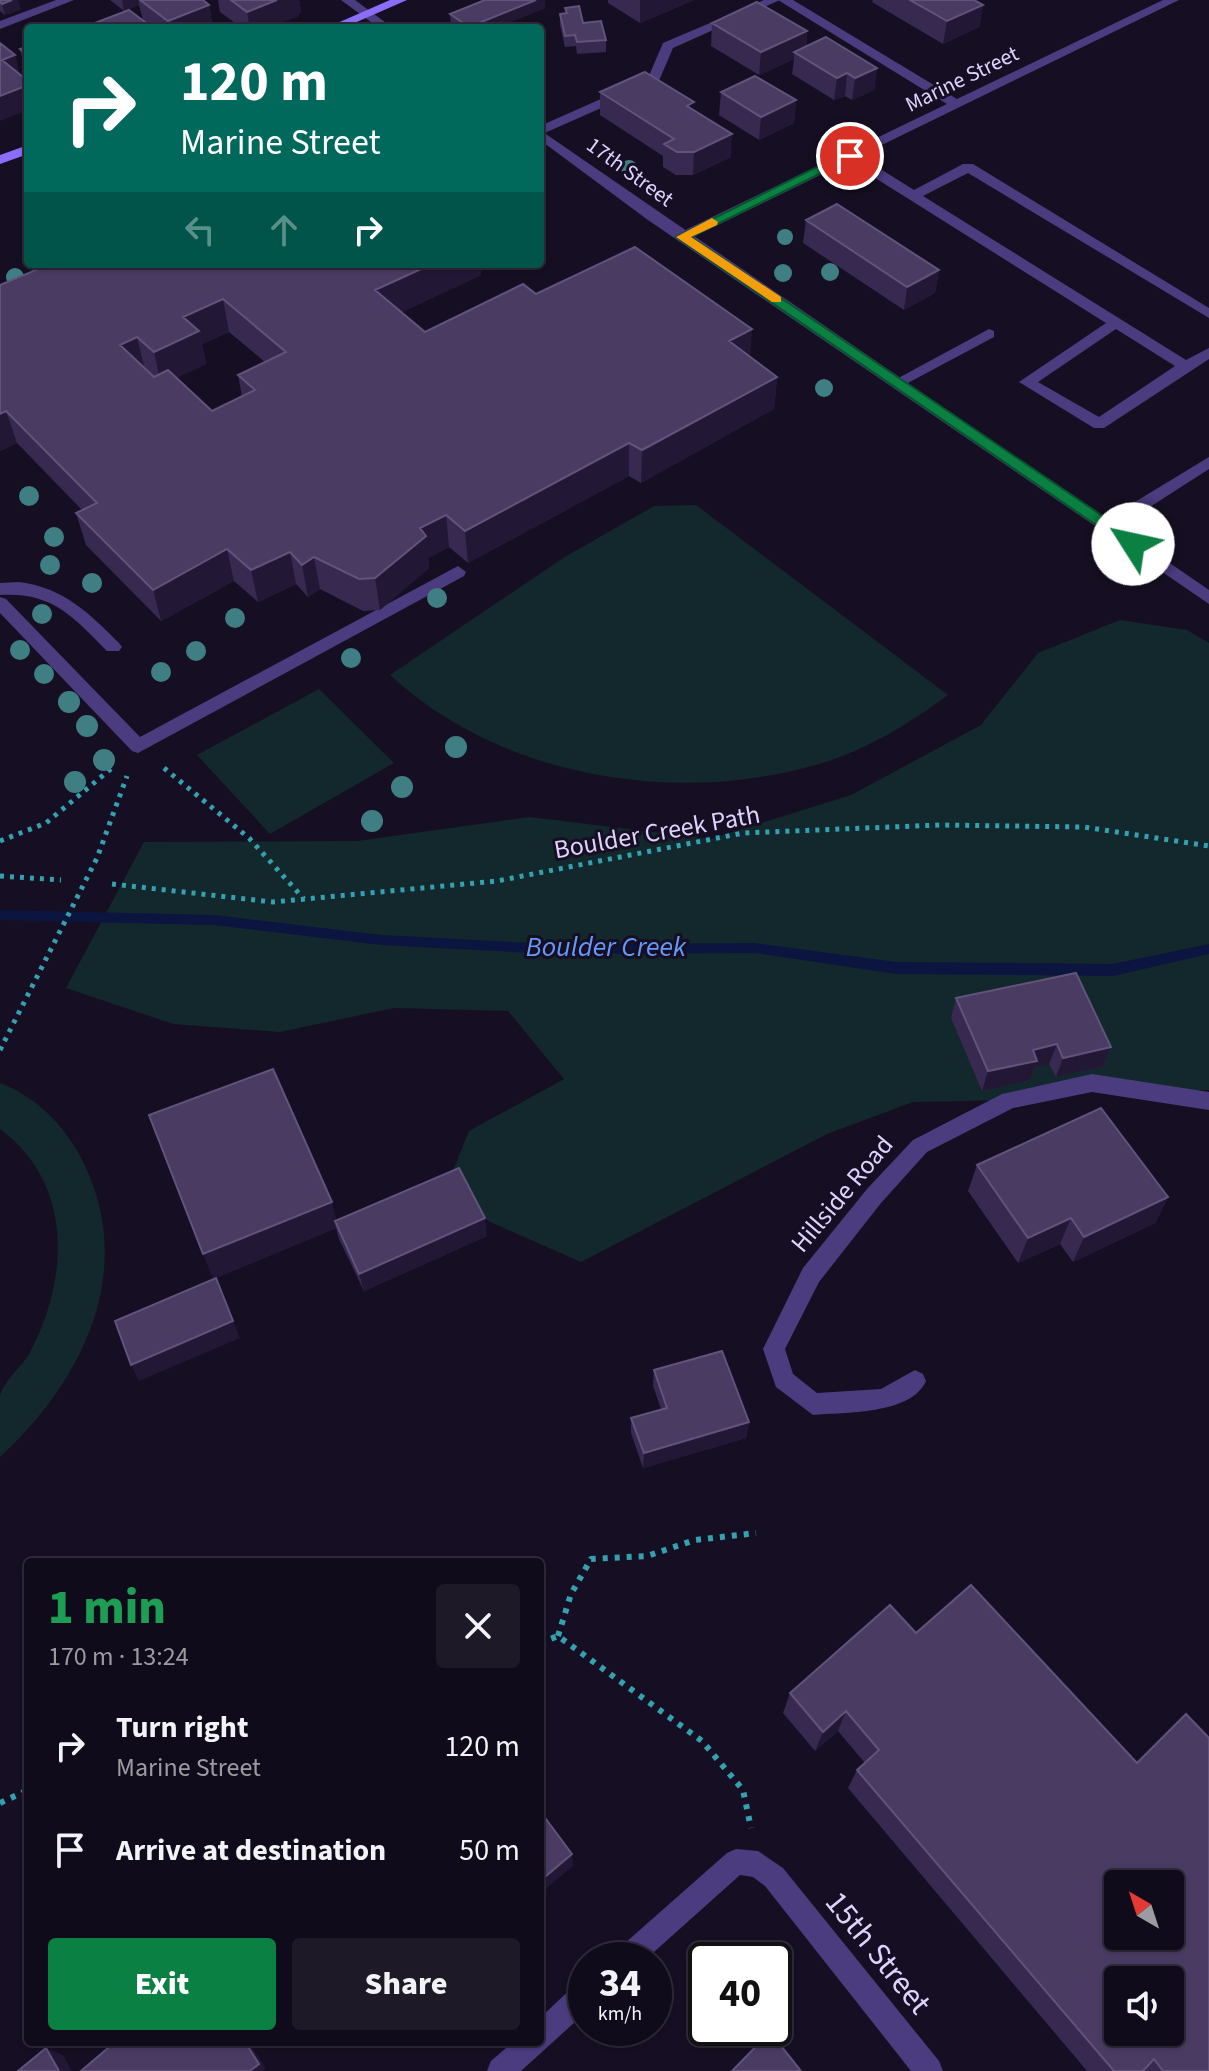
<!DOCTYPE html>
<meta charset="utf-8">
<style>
body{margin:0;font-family:"Source Sans 3",sans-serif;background:#1e1927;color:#f1f3f6;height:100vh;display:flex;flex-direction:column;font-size:30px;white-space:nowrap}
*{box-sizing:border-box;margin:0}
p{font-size:26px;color:#9c9ba2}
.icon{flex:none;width:44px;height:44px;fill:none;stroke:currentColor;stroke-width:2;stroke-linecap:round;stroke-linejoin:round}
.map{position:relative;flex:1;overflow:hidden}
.side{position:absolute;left:24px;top:1558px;width:520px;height:488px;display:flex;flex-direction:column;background:#100b1a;border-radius:8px;box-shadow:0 2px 6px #0004,0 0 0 2px #302b39}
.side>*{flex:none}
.guide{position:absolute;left:24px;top:24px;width:520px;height:244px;border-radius:8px;box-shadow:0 2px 6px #0004,0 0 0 2px #302b39;background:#00695c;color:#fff;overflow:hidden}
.needle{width:52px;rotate:321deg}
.buttons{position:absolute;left:1104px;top:1870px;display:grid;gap:16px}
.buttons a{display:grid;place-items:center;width:80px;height:80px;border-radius:8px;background:#100b1a;box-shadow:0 2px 6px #0004,0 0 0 2px #302b39;font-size:40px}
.speed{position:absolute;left:568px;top:1942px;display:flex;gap:16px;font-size:40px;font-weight:700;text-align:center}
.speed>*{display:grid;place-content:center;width:104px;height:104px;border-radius:50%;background:#100b1a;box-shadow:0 2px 6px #0004,0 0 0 2px #302b39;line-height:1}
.speed small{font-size:20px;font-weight:400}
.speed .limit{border:4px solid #111;border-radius:12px;background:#fff;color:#111}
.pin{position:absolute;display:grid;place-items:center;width:68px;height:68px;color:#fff;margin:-34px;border:4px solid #fff;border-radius:50%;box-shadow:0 2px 8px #0007}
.me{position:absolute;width:88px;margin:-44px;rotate:305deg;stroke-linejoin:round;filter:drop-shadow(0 0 6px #0008)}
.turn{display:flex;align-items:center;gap:28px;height:168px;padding:0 24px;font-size:36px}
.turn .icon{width:104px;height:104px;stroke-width:2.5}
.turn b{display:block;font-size:56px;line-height:68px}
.lanes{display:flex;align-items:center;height:76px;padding:0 24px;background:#0003;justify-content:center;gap:40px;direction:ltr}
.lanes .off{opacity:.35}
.round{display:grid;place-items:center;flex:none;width:84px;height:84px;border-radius:8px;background:#1e1927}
.summary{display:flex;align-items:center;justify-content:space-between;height:136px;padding:0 24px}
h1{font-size:48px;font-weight:800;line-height:60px;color:#1e9e55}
.action{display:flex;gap:16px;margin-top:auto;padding:16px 24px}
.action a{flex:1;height:92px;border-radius:8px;background:#0b8043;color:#fff;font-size:32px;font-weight:800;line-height:92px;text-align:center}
.action a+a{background:#1e1927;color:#f1f3f6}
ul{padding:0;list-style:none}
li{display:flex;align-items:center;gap:24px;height:104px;padding:0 24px}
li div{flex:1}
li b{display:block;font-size:30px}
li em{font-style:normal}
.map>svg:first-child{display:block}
</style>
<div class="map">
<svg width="1209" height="2071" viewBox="0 0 1209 2071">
<rect width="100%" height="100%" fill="#160f23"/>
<!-- green -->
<path fill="#12282c" d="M696,505L948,695C909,724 866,750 819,764C676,806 501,778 390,675L563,558L654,506Z
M1120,620L1187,630L1209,643V1090L1143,1091L1092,1083L1009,1100L913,1102L827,1134L581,1262L488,1221L462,1183L450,1178L469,1131L564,1079L508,1011L394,1008L280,1032L173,1024L66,988L144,842L357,841L530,817L710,839L851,795L981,725L1038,653Z
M319,689L394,763L270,834L197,755Z
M0,1083C35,1096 63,1124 80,1156C139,1266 85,1379 0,1457C0,1438 0,1414 0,1396C3,1382 20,1368 28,1356C69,1281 75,1185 0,1129Z"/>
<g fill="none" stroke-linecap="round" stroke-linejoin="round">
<!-- stream -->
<path fill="#0c153f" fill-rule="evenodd" d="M0,910L214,915L381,935L553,944L755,943L896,962L1113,964L1209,944V954L1113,976L896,974L755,953L553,954L381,945L214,925L0,920Z"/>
<!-- path-far1 -->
<path stroke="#34a0b0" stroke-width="5" stroke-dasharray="4 6" stroke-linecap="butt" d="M164,768L249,838L304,899
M0,841L46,823L113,767
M0,876L61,880
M112,884L273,902L497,881L743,833L940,825L1084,827L1209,846
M0,1050L97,858L127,776"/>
<!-- path -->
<path stroke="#34a0b0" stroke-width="6" stroke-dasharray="5 7" stroke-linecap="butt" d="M558,1636L571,1594L591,1559L647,1556L695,1540L756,1533
M540,1643L558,1636L702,1741L743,1790L751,1828
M0,1803L28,1790"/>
<!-- service -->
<path fill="#4b3c7f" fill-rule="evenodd" d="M56,0H74L0,29V21Z
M764,0H780L673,48L658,83L540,135V126L648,78L663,43Z
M845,153H855L914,190L963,164H973L1209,308V318L968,173L923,196L1186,360L1209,348V359L1104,428H1094L1019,382L1106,323L845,159ZM1116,329L1175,366L1099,417L1038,382Z
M989,329L994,331V337L904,385H894L891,382Z
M458,566L466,572L464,576L138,753L132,751L0,613V597L6,599L140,737Z
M19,582C64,588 89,613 119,643L122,647L119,651H107C72,616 53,592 0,595V583Z"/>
<!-- minor -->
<path fill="#4b3c7f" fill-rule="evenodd" d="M778,0H793L957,99L1163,0H1179L687,240H677V234L947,104Z
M1209,457V469L1114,530H1102V522Z
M1092,1074L1209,1092V1110L1092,1092L1013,1108L927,1152L881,1203L819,1282L785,1349L793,1374L817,1393L881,1389L915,1370L923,1374L926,1381C911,1415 844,1412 813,1415L776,1387L763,1349L803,1268L867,1189L913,1140L1002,1094Z
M736,1849L758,1851L783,1868L939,2061L943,2071H911L765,1886L753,1877L740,1875L645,1960H612L616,1951L727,1853Z
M586,1980V2012L521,2071H487L491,2061L513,2042H540V2018L576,1984Z"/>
<!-- tertiary -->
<path fill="#4b3c7f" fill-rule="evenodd" d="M341,0H355L393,28H379Z
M540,130L1209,590V604L648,220L540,140Z"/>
<!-- secondary -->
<path fill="#8b6df9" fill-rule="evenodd" d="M390,0H407L343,28H326Z
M28,145V154L0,164V155Z"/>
</g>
<!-- trees -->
<g fill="#3f7f83">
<circle cx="629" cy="168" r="8"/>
<circle cx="785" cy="237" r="8"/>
<circle cx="830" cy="272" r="9"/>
<circle cx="783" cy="273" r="9"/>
<circle cx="15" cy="277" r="9"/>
<circle cx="824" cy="388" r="9"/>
<circle cx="29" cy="496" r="10"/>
<circle cx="54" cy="537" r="10"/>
<circle cx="50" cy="565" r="10"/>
<circle cx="92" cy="583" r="10"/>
<circle cx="437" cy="598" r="10"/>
<circle cx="42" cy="614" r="10"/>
<circle cx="235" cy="618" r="10"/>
<circle cx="20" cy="650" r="10"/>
<circle cx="196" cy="651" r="10"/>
<circle cx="351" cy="658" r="10"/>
<circle cx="161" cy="672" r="10"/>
<circle cx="44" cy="674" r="10"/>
<circle cx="69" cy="702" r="11"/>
<circle cx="87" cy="726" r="11"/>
<circle cx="456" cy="747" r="11"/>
<circle cx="104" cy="760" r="11"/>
<circle cx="75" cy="782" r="11"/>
<circle cx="402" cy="787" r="11"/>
<circle cx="372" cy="821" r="11"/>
</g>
<!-- wall -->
<path fill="#382950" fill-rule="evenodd" d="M0,0L21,9L5,15L0,11Z
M110,0H203L209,5L213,28H92V24L143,20L139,5L124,11Z
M218,0H299L301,11L298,16L266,28H242L220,12Z
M485,0H545V8L495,28H454L451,25L450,14Z
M608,0H694L640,23L608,3Z
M873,0H974L983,5L979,27L943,44L872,2Z
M565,8L606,40V52L577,54L576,46L565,47L560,25V14L566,13Z
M712,23L807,31L806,47L877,68L874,90L852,100L845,96L834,100L792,74L794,59L759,75L711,46Z
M28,46V74L26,72L20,49Z
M600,92L694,110L731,157L693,175H676L663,167V156L600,115Z
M721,92L796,100L794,123L759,140L719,115Z
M806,220L939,270L935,293L904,310L803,243Z
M481,275L402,312L425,332L536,294L750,357L777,377L774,409L641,483L629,476L468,563L449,547L428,558L429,568L380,610L363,611L320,589L308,597L296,584L258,602L234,581L161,621L86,545L76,513L82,510L17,443L0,451V285ZM229,332L265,362L238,375L242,397L212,411L176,378L206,364L202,344Z
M956,998L1111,1047L1103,1067L1056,1077L1049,1064L1035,1067L1030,1080L982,1091L951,1018Z
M977,1165L1168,1197L1155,1223L1073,1262L1060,1244L1018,1263L968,1191Z
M336,1220L487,1236L364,1291L339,1239L336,1228L213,1279Z
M654,1370L749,1422L746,1438L643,1468L631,1433V1418L661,1409L653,1386Z
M916,1633L1137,1763L1186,1714L1209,2071H1087L848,1788L857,1770L865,1763L838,1731L815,1751L783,1713L790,1693Z"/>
<!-- shaded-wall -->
<path fill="#231736" d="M12,0H18L21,9L5,15L2,4Z
M122,0H139V5L124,11Z
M277,0H299L301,11L298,16L266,28H250L247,12Z
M536,0H545V8L495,28H469V27Z
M640,0H694L640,23Z
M209,5L213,28H169L168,21Z
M983,5L979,27L943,44L947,21Z
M807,31L805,53L794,52V59L759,75L761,52Z
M15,55L21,78L2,60Z
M877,68L874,90L852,100L855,78Z
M847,73L845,96L834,100L837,78Z
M28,85V110L0,121V96Z
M796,100L794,123L759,140L761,117Z
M732,134L731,157L693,175L694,152Z
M432,264H481V275L379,323L375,290Z
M939,270L935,293L904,310L907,287Z
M223,299L229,332L202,344L206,364L161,385L154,352L183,317Z
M752,329L750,361L729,341Z
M137,337L145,370L120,345Z
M777,377L774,409L641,483L642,450Z
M6,411L17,443L0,451V414Z
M629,443V476L468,563L465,531Z
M446,515L449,547L428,558L429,568L380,610L375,578L420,528Z
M227,549L234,581L161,621L153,590Z
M290,552L296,584L258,602L251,570Z
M314,557L320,589L308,597L302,565Z
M1057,1044L1049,1064L1035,1067L1030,1080L982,1091L988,1071L1033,1050Z
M1111,1047L1103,1067L1056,1077L1063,1058Z
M1168,1197L1155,1223L1073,1262L1084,1237Z
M332,1202L338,1228L335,1221L336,1228L213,1279L203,1254Z
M485,1218L487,1236L364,1291L359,1274Z
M1071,1218L1060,1244L1018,1263L1028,1238Z
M233,1321L240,1338L139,1381L131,1365Z
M749,1422L746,1438L643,1468L644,1453Z
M846,1711L838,1731L815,1751L823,1732Z
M572,1854L573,1866L540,1894V1881Z
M245,2042H249L266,2069L263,2071H250Z
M46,2048L63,2055L72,2071H59Z"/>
<!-- building -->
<path fill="#4a3b63" stroke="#61537b" stroke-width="2" fill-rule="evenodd" d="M0,0H12L2,4L0,2Z
M140,0H203L209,5L168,21Z
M231,0H277L247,12Z
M485,0H536L469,27L450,14Z
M910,0H974L983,5L947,21Z
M757,2L807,31L761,52L712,23Z
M579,6L583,23L601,21L606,40L577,42L575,35L565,36L560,14L567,13L565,8Z
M129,10L153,28H97L92,24Z
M826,37L877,68L855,78L847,73L837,78L794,52Z
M0,43L15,55L2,60L28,81V85L0,96Z
M28,46V56L20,49Z
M645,72L694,102L687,106L732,134L694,152H677L664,144L674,139L600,92Z
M755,76L796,100L761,117L721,92Z
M837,204L939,270L907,287L806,220Z
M635,247L752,329L729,341L777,377L642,450L629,443L465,531L446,515L420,528L426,536L375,578L359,579L314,557L302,565L290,552L251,570L227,549L153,590L76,513L97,503L6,411L0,414V285L50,264H432L375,290L425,332L523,284L536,294ZM223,299L286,352L238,375L255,390L212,411L168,370L154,377L120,345L137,337L154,352L199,331L183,317Z
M1076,973L1111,1047L1063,1058L1057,1044L1033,1050L1037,1061L988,1071L956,998Z
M273,1069L332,1202L203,1254L149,1115Z
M1101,1108L1168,1197L1084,1237L1071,1218L1028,1238L977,1165Z
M459,1168L485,1218L359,1274L335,1221Z
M216,1278L233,1321L131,1365L115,1321Z
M722,1351L749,1422L644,1453L631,1418L667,1408L654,1370Z
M971,1585L1137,1763L1186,1714L1209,1738V2071H1163L1154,2059L1143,2071H1114L857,1770L879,1750L846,1711L823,1732L790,1693L890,1605L916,1633ZM1118,1884H1170V1936H1118ZM1118,1980H1170V2032H1118Z
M540,1811L572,1854L540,1881Z
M770,2032L801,2071H732Z
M115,2042H245L259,2064L250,2071H81Z
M46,2048L59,2071H18Z"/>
<!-- route -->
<path fill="#0b8043" stroke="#07532c" stroke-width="2" d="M845,153L856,156L691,237L1138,540V547H1128L676,237Z"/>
<!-- slow -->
<path fill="#f59e0b" d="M712,218L718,222L717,225L691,237L781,297V302H772L676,237Z"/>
<g text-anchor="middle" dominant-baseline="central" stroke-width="6" stroke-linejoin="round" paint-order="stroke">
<!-- far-street labels -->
<g font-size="22" fill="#dfd2fd" stroke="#160f23">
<text transform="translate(962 79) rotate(-26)">Marine Street</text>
<text transform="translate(630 172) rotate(36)">17th Street</text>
</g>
<!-- street labels -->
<g font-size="26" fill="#dfd2fd" stroke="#160f23">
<text transform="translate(657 832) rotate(-10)">Boulder Creek Path</text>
<text transform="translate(842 1194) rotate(-50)">Hillside Road</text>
</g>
<!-- water labels -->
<g font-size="28" font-style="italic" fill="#6599f9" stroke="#160f23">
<text x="606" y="947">Boulder Creek</text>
</g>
<!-- near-street labels -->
<g font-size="32" fill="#dfd2fd" stroke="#160f23">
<text transform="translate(878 1953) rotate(51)">15th Street</text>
</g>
</g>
</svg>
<div class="buttons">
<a><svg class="needle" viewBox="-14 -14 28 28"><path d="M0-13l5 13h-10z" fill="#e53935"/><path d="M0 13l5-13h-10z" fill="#9c9ba2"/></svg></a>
<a><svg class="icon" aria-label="sound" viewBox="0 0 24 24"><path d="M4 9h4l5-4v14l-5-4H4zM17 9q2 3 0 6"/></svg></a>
</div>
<div class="speed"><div>34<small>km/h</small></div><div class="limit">40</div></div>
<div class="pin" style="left:850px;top:156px;background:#d93025"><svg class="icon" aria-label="arrive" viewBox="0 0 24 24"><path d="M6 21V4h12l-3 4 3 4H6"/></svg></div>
<svg class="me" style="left:1133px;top:544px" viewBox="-20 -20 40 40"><circle r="19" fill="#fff"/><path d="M0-13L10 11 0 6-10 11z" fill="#0b8043"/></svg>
<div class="guide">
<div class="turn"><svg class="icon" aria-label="right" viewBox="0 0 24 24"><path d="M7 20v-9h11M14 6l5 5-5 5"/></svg><div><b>120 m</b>Marine Street</div></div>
<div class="lanes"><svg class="icon off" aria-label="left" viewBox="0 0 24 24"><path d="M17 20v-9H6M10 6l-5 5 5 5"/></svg><svg class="icon off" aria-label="ahead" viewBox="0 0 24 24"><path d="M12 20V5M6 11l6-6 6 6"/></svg><svg class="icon" aria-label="right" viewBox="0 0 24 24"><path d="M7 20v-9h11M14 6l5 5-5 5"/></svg></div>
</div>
<section class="side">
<div class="summary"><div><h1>1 min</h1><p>170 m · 13:24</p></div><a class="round"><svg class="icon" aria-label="close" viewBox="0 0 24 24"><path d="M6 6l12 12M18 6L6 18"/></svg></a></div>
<ul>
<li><svg class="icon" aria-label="right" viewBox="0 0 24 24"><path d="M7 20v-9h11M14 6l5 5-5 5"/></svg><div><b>Turn right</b><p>Marine Street</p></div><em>120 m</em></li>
<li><svg class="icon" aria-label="arrive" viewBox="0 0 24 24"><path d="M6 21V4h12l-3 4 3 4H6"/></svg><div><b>Arrive at destination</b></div><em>50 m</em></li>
</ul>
<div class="action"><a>Exit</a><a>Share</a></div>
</section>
</div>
